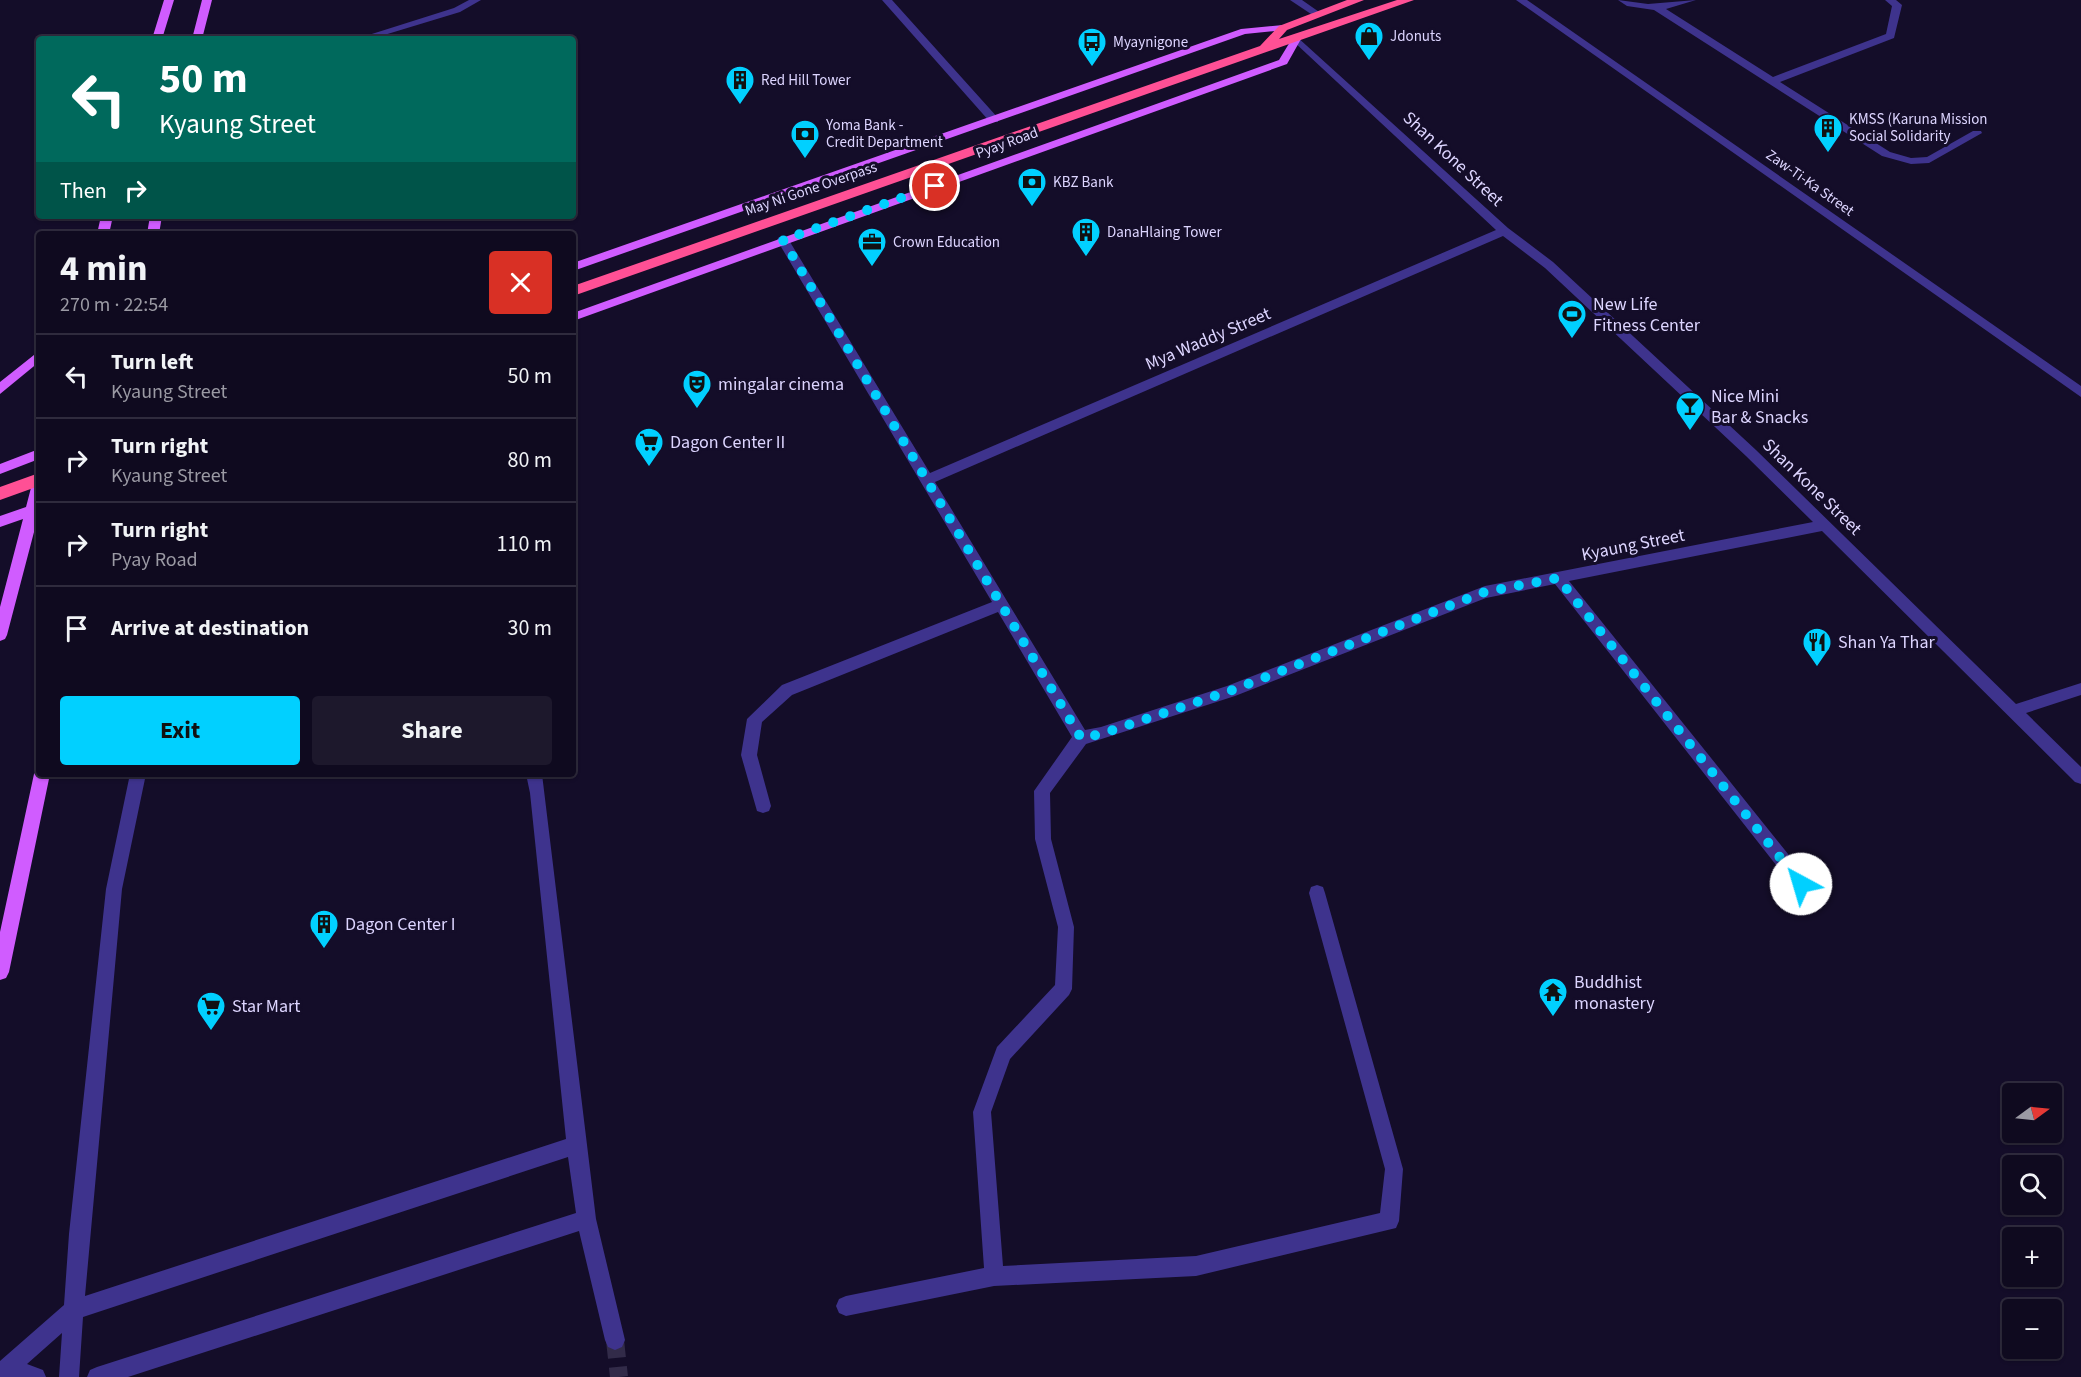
<!DOCTYPE html>
<meta charset="utf-8">
<style>
body{margin:0;font-family:"Source Sans 3",sans-serif;background:#1d182c;color:#f1f3f6;height:100vh;display:flex;flex-direction:column;font-size:22px;white-space:nowrap}
*{box-sizing:border-box;margin:0}
p{font-size:20px;color:#9b9aa4}
.icon{flex:none;width:33px;height:33px;fill:none;stroke:currentColor;stroke-width:2;stroke-linecap:round;stroke-linejoin:round}
.map{position:relative;flex:1;overflow:hidden}
.side{position:absolute;left:36px;top:231px;width:540px;height:546px;display:flex;flex-direction:column;background:#0f0a1f;border-radius:6px;box-shadow:0 2px 4px #0004,0 0 0 2px #2f2b3d}
.side>*{flex:none}
.guide{position:absolute;left:36px;top:36px;width:540px;height:183px;border-radius:6px;box-shadow:0 2px 4px #0004,0 0 0 2px #2f2b3d;background:#00695c;color:#fff;overflow:hidden}
.needle{width:39px;rotate:75deg}
.controls{position:absolute;left:2002px;top:1083px;display:grid;gap:12px}
.controls a{display:grid;place-items:center;width:60px;height:60px;border-radius:6px;background:#0f0a1f;box-shadow:0 2px 4px #0004,0 0 0 2px #2f2b3d;font-size:30px}
.pin{position:absolute;display:grid;place-items:center;width:51px;height:51px;color:#fff;margin:-26px;border:3px solid #fff;border-radius:50%;box-shadow:0 2px 6px #0007}
.me{position:absolute;width:66px;margin:-33px;rotate:321deg;stroke-linejoin:round;filter:drop-shadow(0 0 4px #0008)}
.turn{display:flex;align-items:center;gap:21px;height:126px;padding:0 24px;font-size:27px}
.turn .icon{width:78px;height:78px;stroke-width:2.5}
.turn b{display:block;font-size:42px;line-height:51px}
.then{display:flex;align-items:center;height:57px;padding:0 24px;background:#0003;gap:12px;font-size:22px}
.round{display:grid;place-items:center;flex:none;width:63px;height:63px;border-radius:6px;background:#1d182c}
.headline{display:flex;align-items:center;justify-content:space-between;height:102px;padding:0 24px}
h1{font-size:36px;font-weight:700;line-height:45px}
.primary-button{display:flex;gap:12px;margin-top:auto;padding:12px 24px}
.primary-button a{flex:1;height:69px;border-radius:6px;background:#01d0ff;color:#111;font-size:24px;font-weight:700;line-height:69px;text-align:center}
.primary-button a+a{background:#1d182c;color:#f1f3f6}
ul{padding:0;list-style:none}
li{display:flex;align-items:center;gap:18px;height:84px;padding:0 24px;border-top:2px solid #2f2b3d}
li div{flex:1}
li b{display:block;font-size:22px}
li em{font-style:normal}
.map>svg:first-child{display:block}
</style>
<div class="map">
<svg width="2081" height="1377" viewBox="0 0 2081 1377">
<rect width="100%" height="100%" fill="#140d29"/>
<g fill="none" stroke-linecap="round" stroke-linejoin="round">
<!-- minor-tunnel -->
<path stroke="#322b49" stroke-width="18" stroke-dasharray="18 9" stroke-linecap="butt" d="M615,1340L619,1377"/>
<!-- minor -->
<path fill="#3e338d" fill-rule="evenodd" d="M469,0H481L460,12L371,39H356L454,8Z
M882,0H892L998,118V122H990Z
M1290,0H1302L1322,14L1314,16Z
M1516,0H1527L2081,386V397Z
M1618,0L1648,4L1696,0L1666,9L1773,77L1886,34L1892,6L1885,0H1896L1902,5L1894,38L1780,82L1890,152L1911,158L1927,157L1973,131H1981L1982,133L1929,163L1911,164L1882,156L1654,10L1627,6Z
M1296,36L1508,228L1553,262L1756,450L2016,704L2081,683V695L2026,713L2081,767V784L2075,782L1822,531L1569,581L1821,895L1823,901L1821,907L1815,909L1809,907L1555,584L1486,598L1235,696L1086,744L1050,793L1051,839L1074,927L1072,989L1069,995L1010,1059L991,1112L1003,1266L1196,1256L1380,1213L1385,1169L1309,893L1311,887L1317,885L1323,887L1325,893L1403,1169L1399,1221L1396,1228L1196,1276L994,1286L846,1316L839,1313L836,1306L839,1299L846,1296L984,1268L973,1112L997,1047L1055,985L1058,927L1035,839L1034,791L1072,737L998,612L792,695L762,722L757,755L771,806L769,811L763,813L757,811L741,755L747,719L782,685L992,602L777,240L779,237H787L930,473L1496,230L1293,41L1291,39ZM1503,236L1545,268L1746,456L1813,522L1485,586L1227,686L1101,727L1085,730L935,482Z
M130,774H146L122,889L85,1296L566,1139L530,793L526,774H542L596,1219L625,1340L622,1347L615,1350L608,1347L605,1340L579,1231L128,1377H87L90,1370L97,1367L576,1213L568,1157L83,1317L79,1377H59L62,1333L27,1364L43,1370L46,1377H0V1361L64,1305L69,1234L106,889Z"/>
<!-- major -->
<path fill="#d05cff" fill-rule="evenodd" d="M164,0H174L162,39H152Z
M202,0H212L202,39H192Z
M1283,25L1288,28L1286,30L1245,34L573,271V263L1241,29Z
M1296,36L1301,39L1287,64L573,321V313L1279,60L1293,37Z
M101,216H113L109,234H97Z
M150,216H162L159,234H147Z
M39,351V362L0,394V382Z
M39,449V459L0,474V464Z
M39,479V513L7,635L5,639L0,641V607L23,519L0,527V516L26,507L32,484Z
M39,768V774H50L9,972L6,978L0,980V932L34,774Z"/>
<!-- highway -->
<path fill="#ff5095" fill-rule="evenodd" d="M1347,0H1364L1287,30L1279,39L1397,0H1414L573,296V286L1260,46L1279,26Z
M39,473V486L0,500V487Z"/>
</g>
<g fill="none" stroke-linecap="round" stroke-linejoin="round">
<!-- route -->
<path stroke="#01d0ff" stroke-width="10" stroke-dasharray="0 18" d="M935,186L783,240L1081,738L1101,734L1230,691L1485,592L1558,578L1801,884"/>
</g>
<!-- icons -->
<defs>
<g id="shop-pin" transform="scale(1.5)"><path d="M0 17L-7.5 6A9.5 9.5 0 1 1 7.5 6Z" fill="#01d0ff" stroke="#140d29"/><path d="M-5-2.5h2.3a2.7 3.5 0 0 1 5.4 0H5L5.5 6h-11ZM-1.5-2.5h3a1.5 2.3 0 0 0-3 0Z" fill="#111"/></g>
<g id="bus-pin" transform="scale(1.5)"><path d="M0 17L-7.5 6A9.5 9.5 0 1 1 7.5 6Z" fill="#01d0ff" stroke="#140d29"/><path d="M-5-6H5V4H4V6H2V4H-2V6H-4V4H-5ZM-3.5-4V0h7V-4ZM-3.5 1.2v1.5H-2V1.2ZM2 1.2v1.5H3.5V1.2Z" fill="#111"/></g>
<g id="building-pin" transform="scale(1.5)"><path d="M0 17L-7.5 6A9.5 9.5 0 1 1 7.5 6Z" fill="#01d0ff" stroke="#140d29"/><path d="M-4-6H4V6H1V3H-1V6H-4ZM-2.5-4.3h1.7v1.8h-1.7ZM.8-4.3h1.7v1.8H.8ZM-2.5-1h1.7V.8h-1.7ZM.8-1h1.7V.8H.8Z" fill="#111"/></g>
<g id="bank-pin" transform="scale(1.5)"><path d="M0 17L-7.5 6A9.5 9.5 0 1 1 7.5 6Z" fill="#01d0ff" stroke="#140d29"/><path d="M-6-4H6V4H-6ZM0-2.3a2.3 2.3 0 1 0 0 4.6a2.3 2.3 0 1 0 0-4.6Z" fill="#111"/></g>
<g id="office-pin" transform="scale(1.5)"><path d="M0 17L-7.5 6A9.5 9.5 0 1 1 7.5 6Z" fill="#01d0ff" stroke="#140d29"/><path d="M-6-3h4V-5.5h4V-3h4V5H-6ZM-1-4.5V-3h2v-1.5ZM-6 0V1H6V0Z" fill="#111"/></g>
<g id="stadium-pin" transform="scale(1.5)"><path d="M0 17L-7.5 6A9.5 9.5 0 1 1 7.5 6Z" fill="#01d0ff" stroke="#140d29"/><path d="M0-5a6.5 5 0 1 0 0 10a6.5 5 0 1 0 0-10ZM-3.5-1.8h7v3.6h-7Z" fill="#111"/></g>
<g id="theatre-pin" transform="scale(1.5)"><path d="M0 17L-7.5 6A9.5 9.5 0 1 1 7.5 6Z" fill="#01d0ff" stroke="#140d29"/><path d="M-5-5.5Q0-4 5-5.5V0Q5 5 0 6Q-5 5-5 0ZM-3.3-2.5H-1v1.5H-3.3ZM1-2.5H3.3v1.5H1ZM-2.8 1Q0 5.5 2.8 1Z" fill="#111"/></g>
<g id="bar-pin" transform="scale(1.5)"><path d="M0 17L-7.5 6A9.5 9.5 0 1 1 7.5 6Z" fill="#01d0ff" stroke="#140d29"/><path d="M-6-5H6L.8 .8V4.5H3.5V6h-7V4.5H-.8V.8Z" fill="#111"/></g>
<g id="supermarket-pin" transform="scale(1.5)"><path d="M0 17L-7.5 6A9.5 9.5 0 1 1 7.5 6Z" fill="#01d0ff" stroke="#140d29"/><path d="M-6-5.5h2.5l.6 2H6L4.5 2H-2.5L-4.4-4H-6ZM-1.5 3.2a1.3 1.3 0 1 0 .1 0ZM3 3.2a1.3 1.3 0 1 0 .1 0Z" fill="#111"/></g>
<g id="restaurant-pin" transform="scale(1.5)"><path d="M0 17L-7.5 6A9.5 9.5 0 1 1 7.5 6Z" fill="#01d0ff" stroke="#140d29"/><path d="M-5-6h1v4h1v-4h1v4h1v-4h1v5L-1.5 .5V6h-2V.5L-5-1ZM5-6V6H3V1.5H1.5Q1.5-4 5-6Z" fill="#111"/></g>
<g id="temple-pin" transform="scale(1.5)"><path d="M0 17L-7.5 6A9.5 9.5 0 1 1 7.5 6Z" fill="#01d0ff" stroke="#140d29"/><path d="M0-6L5-2H3V0L6.5 2.5H4V6H1.5V3h-3V6H-4V2.5H-6.5L-3 0V-2H-5Z" fill="#111"/></g>
</defs>
<g fill-rule="evenodd">
<use href="#shop-pin" x="1369" y="36"/>
<use href="#bus-pin" x="1092" y="42"/>
<use href="#building-pin" x="740" y="80"/>
<use href="#building-pin" x="1828" y="128"/>
<use href="#bank-pin" x="805" y="134"/>
<use href="#bank-pin" x="1032" y="182"/>
<use href="#building-pin" x="1086" y="232"/>
<use href="#office-pin" x="872" y="242"/>
<use href="#stadium-pin" x="1572" y="314"/>
<use href="#theatre-pin" x="697" y="384"/>
<use href="#bar-pin" x="1690" y="406"/>
<use href="#supermarket-pin" x="649" y="442"/>
<use href="#restaurant-pin" x="1817" y="642"/>
<use href="#building-pin" x="324" y="924"/>
<use href="#temple-pin" x="1553" y="992"/>
<use href="#supermarket-pin" x="211" y="1006"/>
</g>
<g text-anchor="middle" dominant-baseline="central" stroke-width="6" stroke-linejoin="round" paint-order="stroke">
<!-- far-poi labels -->
<g font-size="15" fill="#ddd5ff" stroke="#140d29" text-anchor="start">
<text x="1390" y="36">Jdonuts</text>
<text x="1113" y="42">Myaynigone</text>
<text x="761" y="80">Red Hill Tower</text>
<text x="1849" y="119">KMSS (Karuna Mission<tspan x="1849" dy="17">Social Solidarity</tspan></text>
<text x="826" y="125">Yoma Bank -<tspan x="826" dy="17">Credit Department</tspan></text>
<text x="1053" y="182">KBZ Bank</text>
<text x="1107" y="232">DanaHlaing Tower</text>
<text x="893" y="242">Crown Education</text>
</g>
<!-- far-street labels -->
<g font-size="15" fill="#ddd5ff" stroke="#140d29">
<text transform="translate(1007 143) rotate(-20)">Pyay Road</text>
<text transform="translate(1810 183) rotate(35)">Zaw-Ti-Ka Street</text>
<text transform="translate(811 189) rotate(-19)">May Ni Gone Overpass</text>
</g>
<!-- street labels -->
<g font-size="18" fill="#ddd5ff" stroke="#140d29">
<text transform="translate(1453 159) rotate(43)">Shan Kone Street</text>
<text transform="translate(1208 339) rotate(-23)">Mya Waddy Street</text>
<text transform="translate(1812 487) rotate(44)">Shan Kone Street</text>
<text transform="translate(1633 545) rotate(-11)">Kyaung Street</text>
</g>
<!-- poi labels -->
<g font-size="18" fill="#ddd5ff" stroke="#140d29" text-anchor="start">
<text x="1593" y="304">New Life<tspan x="1593" dy="21">Fitness Center</tspan></text>
<text x="718" y="384">mingalar cinema</text>
<text x="1711" y="396">Nice Mini<tspan x="1711" dy="21">Bar &amp; Snacks</tspan></text>
<text x="670" y="442">Dagon Center II</text>
<text x="1838" y="642">Shan Ya Thar</text>
<text x="345" y="924">Dagon Center I</text>
<text x="1574" y="982">Buddhist<tspan x="1574" dy="21">monastery</tspan></text>
<text x="232" y="1006">Star Mart</text>
</g>
</g>
</svg>
<div class="controls">
<a><svg class="needle" viewBox="-14 -14 28 28"><path d="M0-13l5 13h-10z" fill="#e53935"/><path d="M0 13l5-13h-10z" fill="#9b9aa4"/></svg></a>
<a><svg class="icon" aria-label="search" viewBox="0 0 24 24"><circle cx="10" cy="10" r="6"/><path d="M15 15l6 6"/></svg></a>
<a>+</a>
<a>−</a>
</div>
<div class="pin" style="left:935px;top:186px;background:#d93025"><svg class="icon" aria-label="arrive" viewBox="0 0 24 24"><path d="M6 21V4h12l-3 4 3 4H6"/></svg></div>
<svg class="me" style="left:1801px;top:884px" viewBox="-20 -20 40 40"><circle r="19" fill="#fff"/><path d="M0-13L10 11 0 6-10 11z" fill="#01d0ff"/></svg>
<div class="guide">
<div class="turn"><svg class="icon" aria-label="left" viewBox="0 0 24 24"><path d="M17 20v-9H6M10 6l-5 5 5 5"/></svg><div><b>50 m</b>Kyaung Street</div></div>
<div class="then">Then<svg class="icon" aria-label="right" viewBox="0 0 24 24"><path d="M7 20v-9h11M14 6l5 5-5 5"/></svg></div>
</div>
<section class="side">
<div class="headline"><div><h1>4 min</h1><p>270 m · 22:54</p></div><a class="round" style="background:#d93025;color:#fff"><svg class="icon" aria-label="close" viewBox="0 0 24 24"><path d="M6 6l12 12M18 6L6 18"/></svg></a></div>
<ul>
<li><svg class="icon" aria-label="left" viewBox="0 0 24 24"><path d="M17 20v-9H6M10 6l-5 5 5 5"/></svg><div><b>Turn left</b><p>Kyaung Street</p></div><em>50 m</em></li>
<li><svg class="icon" aria-label="right" viewBox="0 0 24 24"><path d="M7 20v-9h11M14 6l5 5-5 5"/></svg><div><b>Turn right</b><p>Kyaung Street</p></div><em>80 m</em></li>
<li><svg class="icon" aria-label="right" viewBox="0 0 24 24"><path d="M7 20v-9h11M14 6l5 5-5 5"/></svg><div><b>Turn right</b><p>Pyay Road</p></div><em>110 m</em></li>
<li><svg class="icon" aria-label="arrive" viewBox="0 0 24 24"><path d="M6 21V4h12l-3 4 3 4H6"/></svg><div><b>Arrive at destination</b></div><em>30 m</em></li>
</ul>
<div class="primary-button"><a>Exit</a><a>Share</a></div>
</section>
</div>
